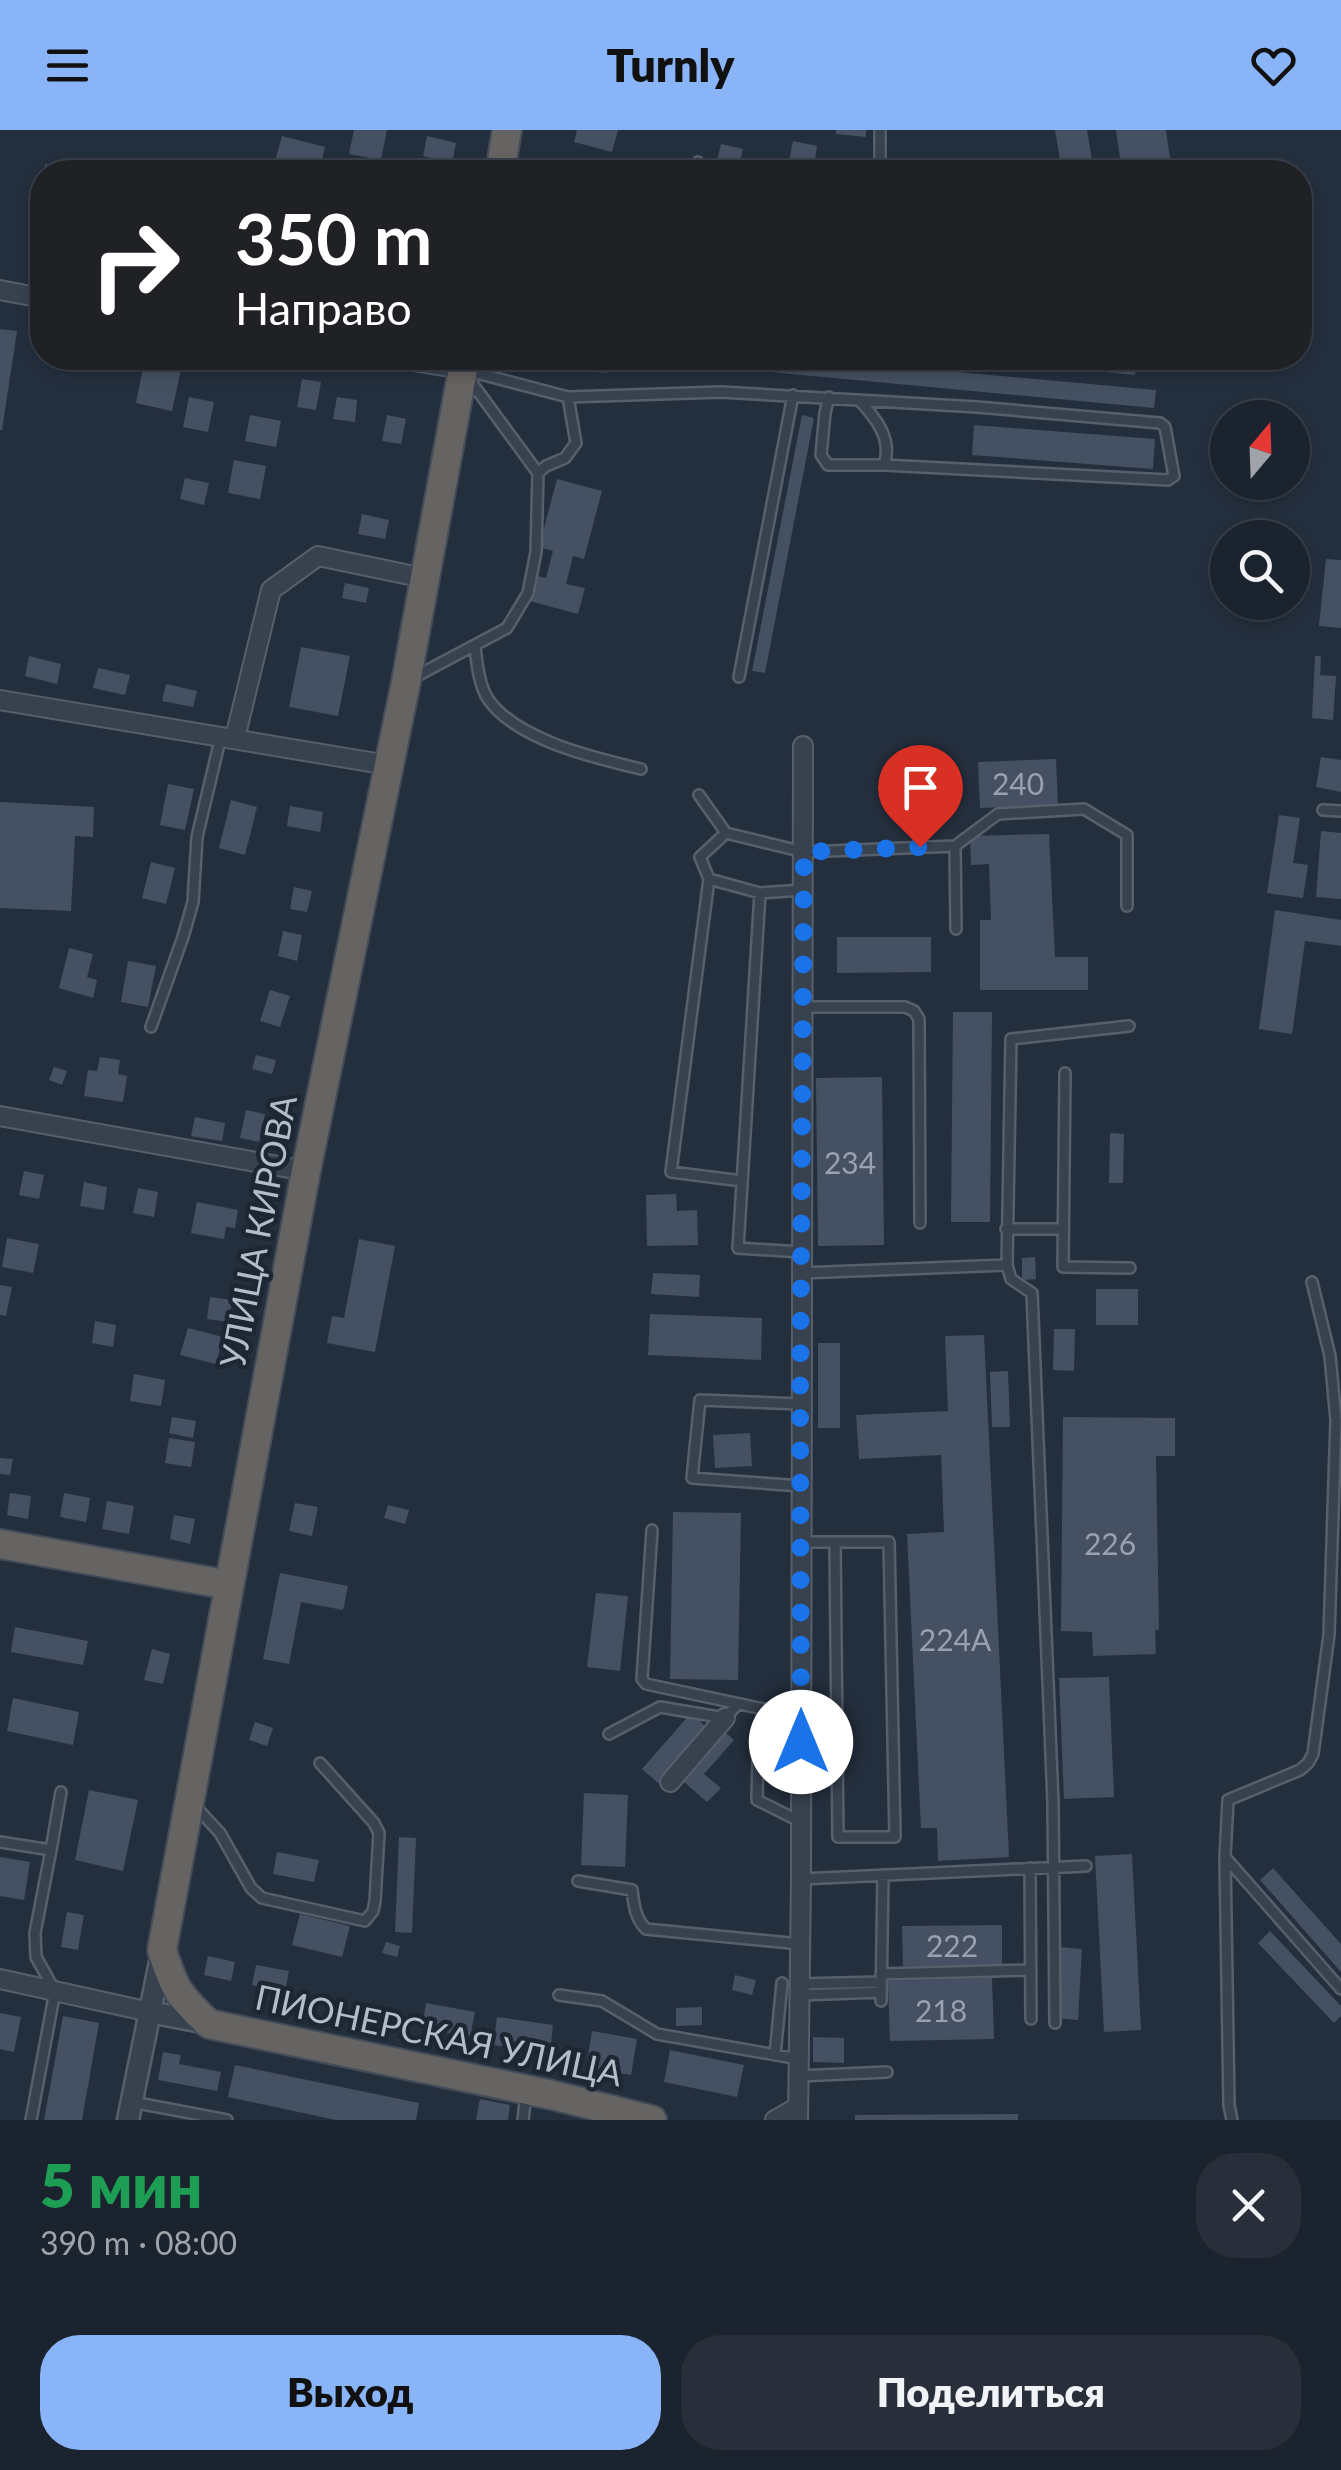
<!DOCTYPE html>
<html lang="ru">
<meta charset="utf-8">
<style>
body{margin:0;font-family:Lato,sans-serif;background:#282f3a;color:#f1f3f6;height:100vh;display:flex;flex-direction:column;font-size:38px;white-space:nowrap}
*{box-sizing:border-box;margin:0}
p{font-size:32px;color:#a0a4aa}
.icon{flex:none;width:55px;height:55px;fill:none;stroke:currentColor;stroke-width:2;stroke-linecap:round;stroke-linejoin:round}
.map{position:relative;height:1990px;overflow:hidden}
.details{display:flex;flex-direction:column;background:#1b232e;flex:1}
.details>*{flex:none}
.top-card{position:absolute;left:30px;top:30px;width:1282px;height:210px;border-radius:40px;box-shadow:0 5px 15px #0003,0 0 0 2px #39404a;background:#202124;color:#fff;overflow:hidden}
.needle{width:65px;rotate:19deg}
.tools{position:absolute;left:1210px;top:270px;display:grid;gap:20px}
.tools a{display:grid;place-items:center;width:100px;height:100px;border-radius:50%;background:#1b232e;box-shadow:0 5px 15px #0003,0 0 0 2px #39404a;font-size:50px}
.pin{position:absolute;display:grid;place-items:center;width:85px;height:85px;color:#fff;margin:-102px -42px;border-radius:50% 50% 50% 0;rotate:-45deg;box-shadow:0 0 10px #0007}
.pin .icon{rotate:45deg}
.me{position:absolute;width:110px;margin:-55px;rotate:0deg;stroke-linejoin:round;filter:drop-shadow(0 0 8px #0008)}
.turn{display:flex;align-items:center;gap:35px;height:210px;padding:0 40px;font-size:45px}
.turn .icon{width:130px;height:130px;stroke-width:2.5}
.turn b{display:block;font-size:70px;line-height:85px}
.round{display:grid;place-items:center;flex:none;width:105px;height:105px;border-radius:40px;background:#282f3a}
.summary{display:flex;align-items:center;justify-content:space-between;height:170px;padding:0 40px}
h1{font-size:60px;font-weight:800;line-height:75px;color:#1e9e55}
.button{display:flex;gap:20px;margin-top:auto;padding:20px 40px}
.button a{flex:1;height:115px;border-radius:40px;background:#8ab4f8;color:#111;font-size:40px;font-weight:800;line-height:115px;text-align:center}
.button a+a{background:#282f3a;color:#f1f3f6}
header{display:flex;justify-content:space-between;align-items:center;height:130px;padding:0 40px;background:#8ab4f8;color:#111;font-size:45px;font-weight:800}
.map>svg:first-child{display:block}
</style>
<header><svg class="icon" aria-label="menu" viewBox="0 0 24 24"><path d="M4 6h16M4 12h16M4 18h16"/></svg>Turnly<svg class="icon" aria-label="heart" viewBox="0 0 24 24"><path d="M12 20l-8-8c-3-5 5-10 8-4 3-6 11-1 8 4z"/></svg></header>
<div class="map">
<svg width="1341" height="1990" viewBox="0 0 1341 1990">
<rect width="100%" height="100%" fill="#242f3e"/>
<!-- building -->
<path fill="#455162" d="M354,0H387L381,30L349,24Z
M577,0H618L612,22L574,12Z
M836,0H866V7L836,4Z
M1055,0H1087L1094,42H1062Z
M1116,0H1166L1172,42H1122Z
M282,6L325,17L319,42H272Z
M427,6L456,13L452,33L423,26Z
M793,11L817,16L813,42H787Z
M721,14L743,19L739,36L717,31Z
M45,34L63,37L62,42H44Z
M648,34L670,39L669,42H646Z
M40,66L42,67V145L29,143Z
M0,199L17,201L2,300H0Z
M145,228L183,230L172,281L136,273Z
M504,228L520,229L516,240L501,235Z
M544,228H609L608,243L544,239Z
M642,228H803L1156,260L1154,278L642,230Z
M987,228H1137L1135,245L987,230Z
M302,249L321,252L316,280L297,277Z
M189,267L214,272L208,302L183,297Z
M337,267L357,270L355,292L333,289Z
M250,285L281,291L276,317L245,311Z
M387,285L406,289L401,314L382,311Z
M802,285L814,288L765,543L752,541Z
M974,295L1155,309L1153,339L972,325Z
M234,330L266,336L260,369L228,363Z
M185,348L209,353L204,375L180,369Z
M557,349L602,361L584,429L573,426L566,454L585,458L578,484L522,469L528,444L546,448L553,421L539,417Z
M362,384L389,390L385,409L358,404Z
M1326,429L1341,430V498L1319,496Z
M345,453L369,458L366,473L342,468Z
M301,517L350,526L338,586L289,577Z
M29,526L61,534L57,554L25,546Z
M1315,526H1321L1320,545L1336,546L1333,590L1312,588Z
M98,538L130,545L125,565L93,558Z
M166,554L197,561L193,577L162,571Z
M1321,627L1341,630V662L1316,657Z
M1056,629L1058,675L980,678L978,632Z
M168,654L194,659L185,700L160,695Z
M231,670L257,677L245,725L219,718Z
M0,672L94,677L93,707L75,706L71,781L0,778Z
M290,676L323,682L320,702L287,696Z
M1279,685L1300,688L1293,733L1308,735L1303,768L1267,763Z
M1321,701L1341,703V769L1316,767Z
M1049,704L1055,827H1088V860H980V790H991L989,734L971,735L970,706Z
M151,732L175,738L166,774L142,768Z
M294,757L312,761L307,782L290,779Z
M1275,780L1341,790V816L1305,811L1292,904L1259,899Z
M283,801L302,805L297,831L278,826Z
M837,807H931V842L837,843Z
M69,818L93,824L87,847L97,850L93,868L59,858Z
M128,831L156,836L148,877L121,872Z
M270,860L290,866L280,897L260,891Z
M953,882H992L990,1092H951Z
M256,925L276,930L272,944L252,939Z
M100,927L120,930L118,944L127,946L123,972L84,966L88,940L97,941Z
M54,937L67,941L62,955L49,950Z
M882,947L884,1115L818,1116L816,948Z
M246,980L265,984L259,1012L240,1008Z
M195,987L225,993L222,1011L191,1006Z
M1110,1003L1124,1004L1123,1053H1109Z
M24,1041L44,1045L39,1069L19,1065Z
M84,1052L107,1057L104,1080L80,1076Z
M138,1058L158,1062L154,1087L133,1083Z
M676,1064L677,1081L697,1080L698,1115L647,1116L646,1065Z
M197,1072L238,1080L235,1098L226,1097L224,1109L191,1103Z
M7,1108L39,1114L33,1143L2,1137Z
M359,1109L395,1116L375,1222L327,1213L332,1186L344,1188Z
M1035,1127L1036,1149L1022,1150V1128Z
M653,1143L700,1145L699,1167L651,1164Z
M0,1155L12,1157L6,1186L0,1185Z
M1096,1159H1138V1195H1096Z
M210,1167L232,1170L229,1192L207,1189Z
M650,1184L762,1188L761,1230L648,1225Z
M95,1191L116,1195L113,1217L92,1213Z
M188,1198L223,1207L216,1234L180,1225Z
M1054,1199H1075L1074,1241L1053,1240Z
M984,1205L1009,1727L938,1731L937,1698H921L907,1404L944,1402L941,1325L859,1329L856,1285L948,1281L945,1206Z
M818,1213H840V1298H818Z
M1008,1241L1010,1297H992L990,1242Z
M134,1244L165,1250L161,1276L130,1271Z
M172,1287L196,1291L193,1308L169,1303Z
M1063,1287L1175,1288V1326H1156L1159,1500H1155L1156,1524L1093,1526L1092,1502L1061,1501Z
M750,1303L752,1336L715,1338L713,1305Z
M169,1308L195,1312L191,1337L165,1333Z
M0,1328L13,1329L10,1345L0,1344Z
M10,1363L31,1366L28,1389L7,1385Z
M64,1363L90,1368L86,1392L60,1387Z
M107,1371L134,1376L129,1404L102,1399Z
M295,1373L318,1377L312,1406L289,1401Z
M388,1375L409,1380L405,1394L384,1388Z
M673,1382L741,1383L738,1550L670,1549Z
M174,1385L195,1389L190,1414L170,1409Z
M280,1443L348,1456L343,1480L301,1472L289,1534L263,1529Z
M596,1463L628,1466L620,1541L587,1537Z
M15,1497L88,1511L83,1535L11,1522Z
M152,1519L170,1524L163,1554L144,1550Z
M1109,1547L1114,1667L1064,1669L1059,1548Z
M13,1568L79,1582L73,1615L7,1601Z
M691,1583L707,1598L658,1653L642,1639Z
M255,1592L273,1598L267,1616L249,1610Z
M726,1603L734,1610L704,1644L721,1658L707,1672L684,1652Z
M89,1660L138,1670L123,1741L75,1730Z
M584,1663L628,1665L625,1737L581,1735Z
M399,1707L416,1708L412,1803L395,1802Z
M277,1722L319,1730L314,1752L273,1744Z
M1132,1724L1141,1900L1104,1902L1095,1726Z
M0,1727L30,1732L24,1770L0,1766Z
M1273,1738L1341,1814V1842L1260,1750Z
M67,1782L84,1785L78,1820L61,1817Z
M300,1784L350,1796L342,1827L292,1815Z
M1002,1795V1835L903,1836L902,1796Z
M1270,1801L1341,1876V1886L1334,1893L1258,1813Z
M386,1812L400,1816L397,1827L382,1823Z
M1060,1817L1082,1819L1078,1890L1055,1888Z
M208,1826L235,1832L231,1851L204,1845Z
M256,1835L289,1841L285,1862L252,1855Z
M735,1845L756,1850L752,1865L732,1860Z
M992,1848L994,1909L890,1911L888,1851Z
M426,1873L475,1882L470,1907L422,1898Z
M702,1877V1895L676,1896V1878Z
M0,1883L21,1887L14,1922L0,1919Z
M63,1886L99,1893L82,1990H44Z
M497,1887L553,1895L550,1923L493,1915Z
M592,1901L637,1909L631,1945L586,1937Z
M813,1907L844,1908V1933L813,1932Z
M670,1920L744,1935L737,1967L664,1952Z
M163,1922L181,1925L179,1934L221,1942L217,1961L158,1950Z
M235,1935L419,1973L416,1990H336L228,1967Z
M480,1969L510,1975L508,1990H476Z
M1018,1984V1990H855V1985Z"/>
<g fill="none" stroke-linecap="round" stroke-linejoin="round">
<!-- service casing -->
<g stroke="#565f6c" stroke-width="14">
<path id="service" d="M880,0V42
M696,42L698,32
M469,241L568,267L721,262L977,277L1160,293L1165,297L1174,346L1168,350L884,335H828L821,325L825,283L829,267
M859,270C876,288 893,310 884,335
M538,343L546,336L565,328L576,313L568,267
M475,517C477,534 479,555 488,569C516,610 595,628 641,639
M739,547L793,265
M413,548L507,498L528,463L536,422L538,343L469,249
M699,665L726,703L700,727L709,749
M1323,680L1341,681
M726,703L804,722L955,716L998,684L1084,679L1127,705V776
M955,716L956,799
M760,763L738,1118L801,1122
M802,877H905L914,881L919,889L920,1093
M151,897L183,807L193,772L197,707L221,606
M1065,943L1063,1137L1130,1138
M742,1051L671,1042L709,749L760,763L802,760
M1006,1099H1063
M1007,1135L1011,909L1129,896
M801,1143L1007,1135L1011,1149L1032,1163L1053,1673L1055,1893
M800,1274L700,1270L692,1348L801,1356
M652,1400L642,1549L646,1554L801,1587
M803,1412H889L895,1707H838L835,1413
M609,1604L660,1577L725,1588L737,1575
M801,1613L837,1615
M758,1626L757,1670L801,1692
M195,1676L220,1703L251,1758L262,1768L365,1791L373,1781L375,1771L379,1703L374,1693L320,1633
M0,1712L51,1720L61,1662
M1225,1727L1341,1859
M1030,1738L1031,1889
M801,1749L1086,1736
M578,1751L632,1760C634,1775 635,1788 646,1799L800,1814
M881,1844L1030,1840
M800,1854L881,1852
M559,1865L602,1871L657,1904L799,1929
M800,1865L881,1862
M881,1871L883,1745
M775,1925L782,1853
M799,1946L887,1942
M132,1972L227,1990
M31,1990L55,1861L36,1827L35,1803L51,1720
M523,1990L526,1963
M1232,1990L1229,1975L1225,1727L1228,1670L1300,1640L1308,1633L1313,1624L1329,1505L1336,1290L1330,1226L1312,1152"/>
</g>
<!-- minor casing -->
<g stroke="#565f6c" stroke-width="22">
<path id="minor" d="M0,160L42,168
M394,228L462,239
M0,570L388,635
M235,608L271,460L318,426L424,448
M0,986L306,1041
M670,1652L725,1588
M0,1849L150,1882
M775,1990L798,1977
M798,1990L801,1749L803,616"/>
</g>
<!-- tertiary casing -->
<g stroke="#565f6c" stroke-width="25">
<path id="tertiary" d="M150,1882L207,1893
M128,1990L162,1822"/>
</g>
<!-- trunk casing -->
<g stroke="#434c59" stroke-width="32">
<path id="trunk" d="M500,42L507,0
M465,228L406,552L306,1041L162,1820C174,1859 179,1866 209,1894L552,1965L652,1990
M0,1414L229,1455"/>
</g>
<!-- service -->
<use href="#service" stroke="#38414e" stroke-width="9"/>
<!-- minor -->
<use href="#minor" stroke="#38414e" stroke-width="18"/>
<!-- tertiary -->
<use href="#tertiary" stroke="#38414e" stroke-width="20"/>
<!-- trunk -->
<use href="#trunk" stroke="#656462" stroke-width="28"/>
</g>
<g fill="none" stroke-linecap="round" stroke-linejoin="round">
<!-- route -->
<path stroke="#1a73e8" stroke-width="18" stroke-dasharray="0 32.4" d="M801,1612L800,1274L804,722L920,717"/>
</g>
<g text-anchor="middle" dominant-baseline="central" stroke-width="9" stroke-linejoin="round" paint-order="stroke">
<!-- number labels -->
<g font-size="30" fill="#98a1af">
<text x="1018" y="653">240</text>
<text x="850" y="1032">234</text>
<text x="1110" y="1413">226</text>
<text x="955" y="1509">224А</text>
<text x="952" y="1815">222</text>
<text x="941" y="1880">218</text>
</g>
<!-- street labels -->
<g font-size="35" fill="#b4bcc9" stroke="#1d2633">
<text transform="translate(257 1101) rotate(-79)">УЛИЦА КИРОВА</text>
<text transform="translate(439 1904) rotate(12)">ПИОНЕРСКАЯ УЛИЦА</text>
</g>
</g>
</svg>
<div class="tools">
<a><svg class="needle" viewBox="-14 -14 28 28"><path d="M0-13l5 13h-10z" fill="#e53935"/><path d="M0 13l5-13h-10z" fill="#a0a4aa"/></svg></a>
<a><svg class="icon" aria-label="search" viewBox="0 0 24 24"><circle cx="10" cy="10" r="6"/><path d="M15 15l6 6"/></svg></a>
</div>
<div class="pin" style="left:920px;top:717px;background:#d93025"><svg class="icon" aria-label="arrive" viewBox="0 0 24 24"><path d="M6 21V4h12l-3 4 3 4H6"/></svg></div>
<svg class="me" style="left:801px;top:1612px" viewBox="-20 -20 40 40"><circle r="19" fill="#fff"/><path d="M0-13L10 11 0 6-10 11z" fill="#1a73e8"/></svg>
<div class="top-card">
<div class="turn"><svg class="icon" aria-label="right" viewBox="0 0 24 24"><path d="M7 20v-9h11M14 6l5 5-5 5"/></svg><div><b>350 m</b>Направо</div></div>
</div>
</div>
<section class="details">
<div class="summary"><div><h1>5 мин</h1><p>390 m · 08:00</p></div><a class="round"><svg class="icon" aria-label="close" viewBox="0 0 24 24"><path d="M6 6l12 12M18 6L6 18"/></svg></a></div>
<div class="button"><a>Выход</a><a>Поделиться</a></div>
</section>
